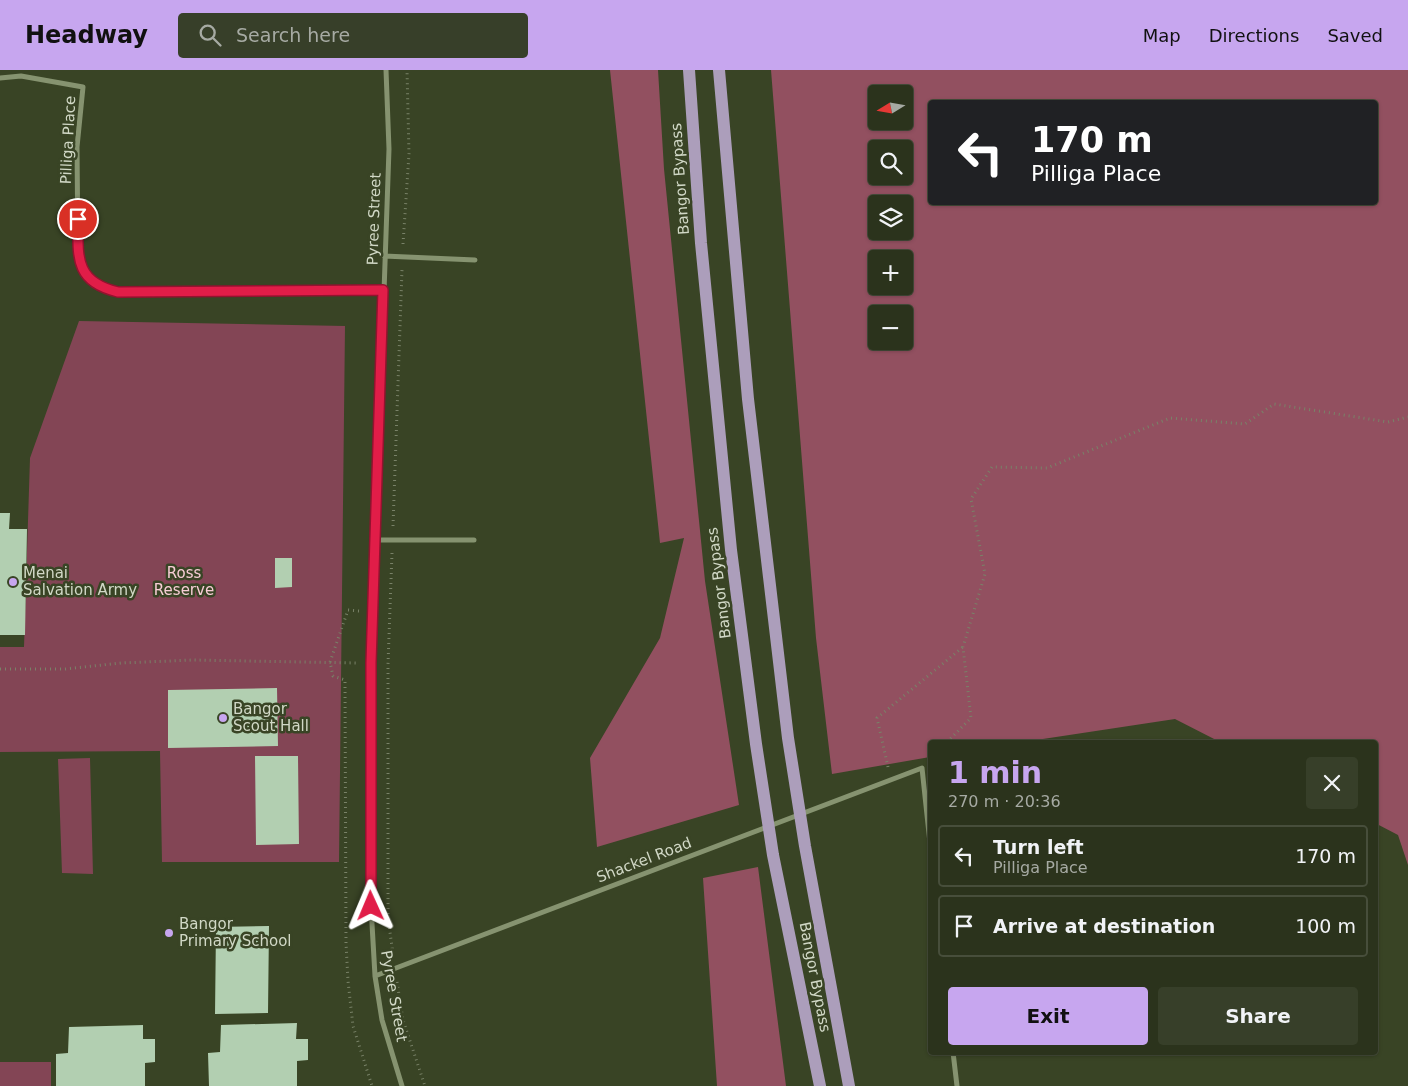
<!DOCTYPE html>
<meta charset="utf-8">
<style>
body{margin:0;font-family:"DejaVu Sans",sans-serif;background:#373f29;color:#f1f3f6;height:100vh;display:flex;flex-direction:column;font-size:19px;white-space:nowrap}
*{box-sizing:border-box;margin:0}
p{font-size:16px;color:#a6aaa3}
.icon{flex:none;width:28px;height:28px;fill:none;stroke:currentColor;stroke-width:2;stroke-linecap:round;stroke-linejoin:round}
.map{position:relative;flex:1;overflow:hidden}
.sheet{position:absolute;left:928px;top:670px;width:450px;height:315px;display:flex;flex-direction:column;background:#2b331c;border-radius:5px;box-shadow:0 1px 4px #0004,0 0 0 1px #474e3b}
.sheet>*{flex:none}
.banner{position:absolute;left:928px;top:30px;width:450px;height:105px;border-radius:5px;box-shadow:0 1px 4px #0004,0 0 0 1px #474e3b;background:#202124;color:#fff;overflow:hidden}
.needle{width:32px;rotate:259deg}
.tools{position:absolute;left:868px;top:15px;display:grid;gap:10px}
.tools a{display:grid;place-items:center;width:45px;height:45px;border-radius:5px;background:#2b331c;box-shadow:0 1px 4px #0004,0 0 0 1px #474e3b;font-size:25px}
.pin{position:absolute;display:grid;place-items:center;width:42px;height:42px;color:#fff;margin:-21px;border:2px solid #fff;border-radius:50%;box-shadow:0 1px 5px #0007}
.me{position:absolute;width:55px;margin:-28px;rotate:359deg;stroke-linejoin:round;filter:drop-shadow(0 0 4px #0008)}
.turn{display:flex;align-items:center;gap:18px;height:105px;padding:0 20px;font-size:22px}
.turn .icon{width:65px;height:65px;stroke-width:2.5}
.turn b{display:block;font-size:35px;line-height:42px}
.round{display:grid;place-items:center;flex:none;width:52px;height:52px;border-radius:5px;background:#373f29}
.summary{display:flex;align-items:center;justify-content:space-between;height:85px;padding:0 20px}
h1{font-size:30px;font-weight:600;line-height:38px;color:#c7a6ef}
.primary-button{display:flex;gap:10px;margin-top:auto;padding:10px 20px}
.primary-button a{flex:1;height:58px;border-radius:5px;background:#c7a6ef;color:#111;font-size:20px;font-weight:600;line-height:58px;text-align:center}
.primary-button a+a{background:#373f29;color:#f1f3f6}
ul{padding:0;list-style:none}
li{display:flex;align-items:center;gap:15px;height:62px;margin:0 10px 8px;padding:0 10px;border:2px solid #474e3b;border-radius:5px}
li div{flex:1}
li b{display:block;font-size:19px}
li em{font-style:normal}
header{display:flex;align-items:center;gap:30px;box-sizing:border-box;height:70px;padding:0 25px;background:#c7a6ef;color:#111}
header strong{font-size:24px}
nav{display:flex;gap:28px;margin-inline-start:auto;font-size:18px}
.search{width:350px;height:45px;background:#373f29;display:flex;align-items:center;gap:12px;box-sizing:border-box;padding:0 18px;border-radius:5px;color:#a6aaa3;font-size:19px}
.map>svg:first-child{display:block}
</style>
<header>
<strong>Headway</strong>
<div class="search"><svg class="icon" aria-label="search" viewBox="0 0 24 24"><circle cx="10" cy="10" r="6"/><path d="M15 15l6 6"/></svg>Search here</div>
<nav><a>Map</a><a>Directions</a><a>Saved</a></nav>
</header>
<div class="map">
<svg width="1408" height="1016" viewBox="0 0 1408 1016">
<rect width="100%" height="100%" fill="#394425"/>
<!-- green -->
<path fill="#834555" d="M79,251L345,256L339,792H162L160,681L0,682V577H24L30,388Z
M90,688L93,804L62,803L58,689Z
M0,992H51V1016H0Z"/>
<!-- forest -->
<path fill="#925060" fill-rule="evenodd" d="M610,0H658L664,99L705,511L739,735L597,777L590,688L660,568L684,468L660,473Z
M771,0H1408V795L1398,765L1375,753V672H1220L1175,649L1023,672H930V687L832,704L816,568ZM876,24H904V51H876ZM930,32H1375V132H930ZM876,79H904V106H876ZM876,134H904V161H876ZM876,189H904V216H876ZM876,244H904V271H876Z
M758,797L786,1016H717L703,808Z"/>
<!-- building -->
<path fill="#b2cfb1" d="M0,443H10L9,459H27L25,565H0Z
M275,488H292V517L275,518Z
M277,618L278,676L168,678V620Z
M255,686H298L299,774L256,775Z
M269,856L268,943L215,944L216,857Z
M297,953L296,969H308V990L297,991V1016H209L208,983L220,982L221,955Z
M143,955V969H155V992L145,993V1016H56V984L68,983L69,957Z"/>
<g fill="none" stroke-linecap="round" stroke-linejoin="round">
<!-- path -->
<path stroke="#798268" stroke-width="3" stroke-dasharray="1 4" stroke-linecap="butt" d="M403,174L409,84L407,0
M393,456L402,200
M392,483L388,594V848L393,884
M359,541L348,540L330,592L333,606L345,610L346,873L348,911L353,956L372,1016
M0,599H65L121,593L193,590L357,593
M947,672L971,648L963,577L985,504L971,429L992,397L1047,398L1170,348L1245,354L1274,334L1388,352L1408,347
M888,697L877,648L963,577
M397,912L403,950L425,1016"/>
<!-- minor -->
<path stroke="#869370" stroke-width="5" d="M386,0L389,79L371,593L370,819L375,906L382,950L402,1016
M0,8L21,6L83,17L77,77L78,185C85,208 94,217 118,222L383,220
M384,186L475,190
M376,470H474
M375,906L922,698L930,773
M953,982L957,1016"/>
<!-- primary -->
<path stroke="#ac9ebb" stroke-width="12" d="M689,0L701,173L731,480L756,674L773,785L820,1016
M719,0L748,329L788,668L805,776L849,1016"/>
</g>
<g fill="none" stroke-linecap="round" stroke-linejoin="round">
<!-- route casing -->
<g stroke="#92132f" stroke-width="12">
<path id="route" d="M78,149C78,186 74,212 118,222L383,220L371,593V836"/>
</g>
<!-- route -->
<use href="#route" stroke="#e11d48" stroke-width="9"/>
</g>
<!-- markers -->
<g fill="#c7a6ef" stroke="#394425" stroke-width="2">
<circle cx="13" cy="512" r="5"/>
<circle cx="223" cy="648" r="5"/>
<circle cx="169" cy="863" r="5"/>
</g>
<g text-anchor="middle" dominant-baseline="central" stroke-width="5" stroke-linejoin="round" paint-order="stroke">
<!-- street labels -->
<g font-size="15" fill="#d1d8c6" stroke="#394425">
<text transform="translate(68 70) rotate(-87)">Pilliga Place</text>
<text transform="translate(680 109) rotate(-94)">Bangor Bypass</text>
<text transform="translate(374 149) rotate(-88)">Pyree Street</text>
<text transform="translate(719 513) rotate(-97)">Bangor Bypass</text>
<text transform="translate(644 790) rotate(-21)">Shackel Road</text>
<text transform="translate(815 907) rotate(79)">Bangor Bypass</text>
<text transform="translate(394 926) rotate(80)">Pyree Street</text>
</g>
<!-- poi labels -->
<g font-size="15" fill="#d1d8c6" stroke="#394425" text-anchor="start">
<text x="23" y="503">Menai<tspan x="23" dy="17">Salvation Army</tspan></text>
<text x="233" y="639">Bangor<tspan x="233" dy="17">Scout Hall</tspan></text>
<text x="179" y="854">Bangor<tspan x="179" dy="17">Primary School</tspan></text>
</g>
<!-- park labels -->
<g font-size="15" fill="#f8cdd6" stroke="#394425">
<text x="184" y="503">Ross<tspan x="184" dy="17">Reserve</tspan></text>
</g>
</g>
</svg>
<div class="tools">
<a><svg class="needle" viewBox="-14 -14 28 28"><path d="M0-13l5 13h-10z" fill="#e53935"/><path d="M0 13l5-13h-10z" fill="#a6aaa3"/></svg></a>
<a><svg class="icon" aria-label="search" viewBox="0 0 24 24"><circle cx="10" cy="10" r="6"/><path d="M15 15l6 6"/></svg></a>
<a><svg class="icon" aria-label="layers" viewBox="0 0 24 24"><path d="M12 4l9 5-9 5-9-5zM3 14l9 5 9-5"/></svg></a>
<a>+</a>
<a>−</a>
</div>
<div class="pin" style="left:78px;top:149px;background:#d93025"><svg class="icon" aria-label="arrive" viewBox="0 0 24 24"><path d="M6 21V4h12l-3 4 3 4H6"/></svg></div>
<svg class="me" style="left:371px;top:836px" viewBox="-20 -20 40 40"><path d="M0-17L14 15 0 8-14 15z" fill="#e11d48" stroke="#fff" stroke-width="4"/></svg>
<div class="banner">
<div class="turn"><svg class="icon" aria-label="left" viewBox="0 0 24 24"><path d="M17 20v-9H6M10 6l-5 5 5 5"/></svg><div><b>170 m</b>Pilliga Place</div></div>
</div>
<section class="sheet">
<div class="summary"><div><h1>1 min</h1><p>270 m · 20:36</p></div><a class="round"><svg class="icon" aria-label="close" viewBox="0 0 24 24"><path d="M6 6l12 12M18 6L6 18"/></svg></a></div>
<ul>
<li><svg class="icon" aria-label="left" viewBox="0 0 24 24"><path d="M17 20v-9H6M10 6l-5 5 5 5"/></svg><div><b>Turn left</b><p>Pilliga Place</p></div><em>170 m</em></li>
<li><svg class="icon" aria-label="arrive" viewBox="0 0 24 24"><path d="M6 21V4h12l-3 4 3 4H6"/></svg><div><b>Arrive at destination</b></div><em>100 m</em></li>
</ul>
<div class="primary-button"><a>Exit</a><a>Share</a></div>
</section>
</div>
